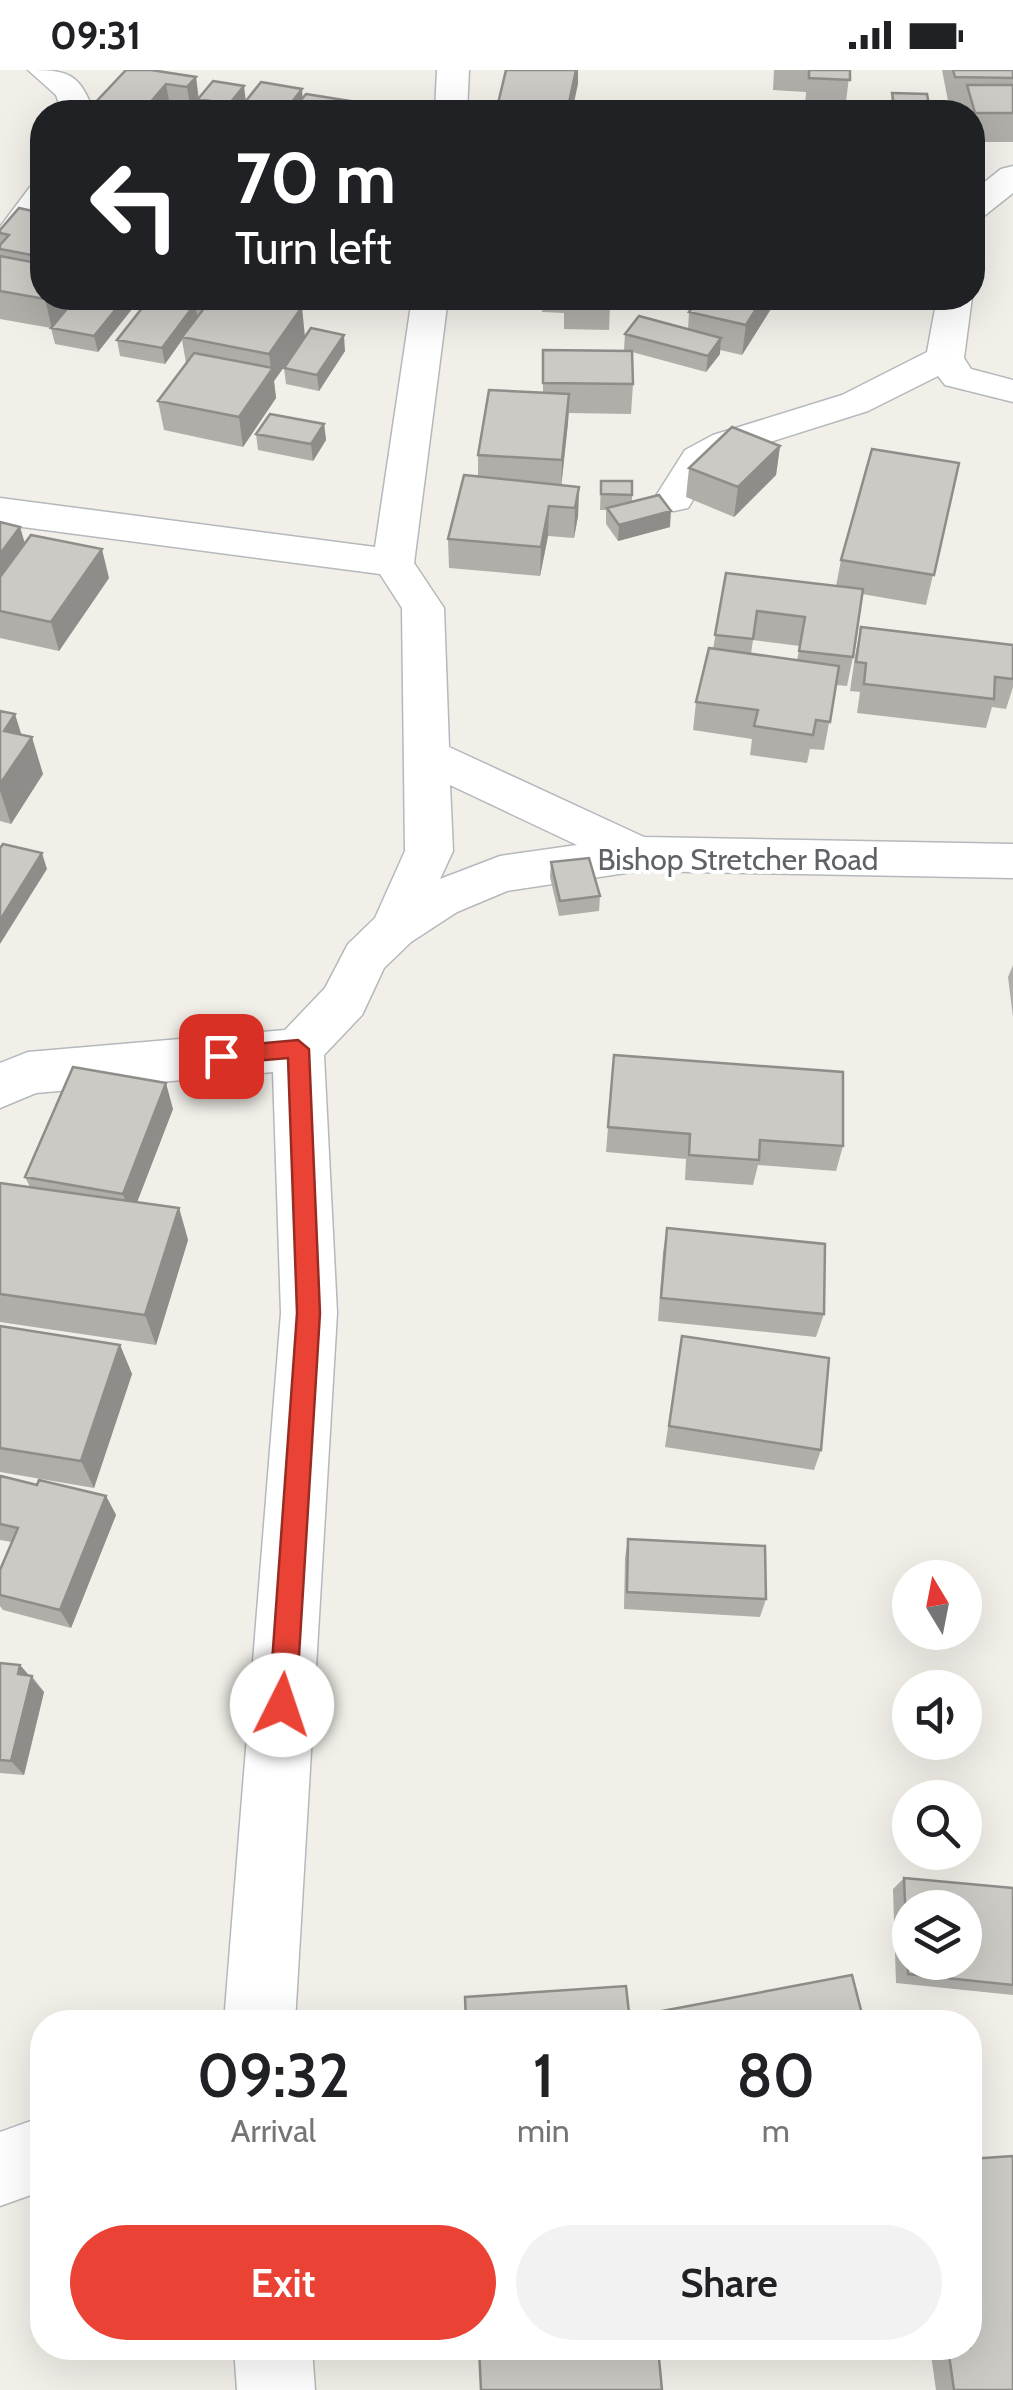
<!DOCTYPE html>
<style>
body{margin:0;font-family:Cabin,sans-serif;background:#f2f2f2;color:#202124;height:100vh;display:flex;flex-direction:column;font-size:38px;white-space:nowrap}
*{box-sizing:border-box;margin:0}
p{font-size:32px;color:#757577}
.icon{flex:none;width:55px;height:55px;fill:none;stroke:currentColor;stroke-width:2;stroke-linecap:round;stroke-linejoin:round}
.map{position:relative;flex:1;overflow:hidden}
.side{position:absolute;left:30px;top:1940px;width:952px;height:350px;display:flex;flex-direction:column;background:#fff;border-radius:40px;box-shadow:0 10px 40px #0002}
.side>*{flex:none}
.top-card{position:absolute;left:30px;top:30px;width:955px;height:210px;border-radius:40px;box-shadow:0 10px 40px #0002;background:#202124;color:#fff;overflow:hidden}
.needle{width:65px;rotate:350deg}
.fabs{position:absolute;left:892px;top:1490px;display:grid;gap:20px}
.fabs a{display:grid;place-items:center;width:90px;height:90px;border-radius:50%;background:#fff;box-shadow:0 10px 40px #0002;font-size:50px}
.pin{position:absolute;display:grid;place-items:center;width:85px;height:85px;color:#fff;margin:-42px;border-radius:20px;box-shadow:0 5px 15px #0006}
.me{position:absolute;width:110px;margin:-55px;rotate:4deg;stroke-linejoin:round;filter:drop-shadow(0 0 8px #0008)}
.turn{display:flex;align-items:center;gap:35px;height:210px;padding:0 40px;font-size:45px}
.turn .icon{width:130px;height:130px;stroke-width:2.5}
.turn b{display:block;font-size:70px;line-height:85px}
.eta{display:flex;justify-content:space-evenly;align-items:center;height:170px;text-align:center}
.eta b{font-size:60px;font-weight:600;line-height:70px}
.action{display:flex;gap:20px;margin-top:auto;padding:20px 40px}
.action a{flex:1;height:115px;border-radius:60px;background:#ea4335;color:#fff;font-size:40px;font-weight:600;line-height:115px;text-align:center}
.action a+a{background:#f2f2f2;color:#202124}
.status{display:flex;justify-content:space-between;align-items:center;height:70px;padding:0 50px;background:#fff;direction:ltr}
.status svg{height:28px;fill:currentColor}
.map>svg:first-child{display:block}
</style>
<div class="status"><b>09:31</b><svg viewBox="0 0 49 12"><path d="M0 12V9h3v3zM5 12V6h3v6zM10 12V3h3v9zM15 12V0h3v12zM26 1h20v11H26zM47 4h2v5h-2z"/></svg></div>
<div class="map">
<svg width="1013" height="2320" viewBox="0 0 1013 2320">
<rect width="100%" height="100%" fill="#f1efe8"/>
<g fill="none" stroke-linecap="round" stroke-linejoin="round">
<!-- street casing -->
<g stroke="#b5b8bc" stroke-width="3">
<path id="street" d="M28,0C69,0 79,3 94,42H62L56,25Z
M437,0H469L467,42H435Z
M1013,96V123L984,146L972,149V122L1001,99Z
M42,114V152L12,185L0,188V157L30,117Z
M412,228H448L414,493L444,538L449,677L644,767L1013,774V808L639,801L507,821L457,842L411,872L384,898L362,945L324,985L337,1243L295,1952H224L281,1243L273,1002L36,1023L0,1038V993L28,982L285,960L325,918L348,874L375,848L405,781L402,538L380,504L0,454V428L375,477ZM450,715L577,775L500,786L440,809L453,781Z
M937,228L972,227L964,288L971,299L1013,310V332L945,315L938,306L868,341L741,381L714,396L688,438L674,441L660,438L654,429L685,380L713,365L842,325L927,282Z
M42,2047V2121L0,2136V2062Z
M234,2278H312L315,2320H237Z"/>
</g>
<!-- street -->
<use href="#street" fill="#fff" fill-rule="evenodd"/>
</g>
<!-- wall -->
<path fill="#afaea9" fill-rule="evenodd" d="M774,0H850L845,39L805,36L806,22L773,20Z
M942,0H1013V72H972V42H962L963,36H949Z
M196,7L199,28L246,31L303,28L357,42H200L199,37L194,42H95L94,34Z
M892,23L930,41V42H890Z
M42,143V228H135H130L132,239L98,282L55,274L51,258L0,249V160Z
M185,228H284L282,231L268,228L266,231L305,266L345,281L319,321L286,314L284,298L291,287L274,311L276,328L243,377L164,360L158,331L186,293L182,270L165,294L120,286L117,270L186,233Z
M543,228H624V236H610L609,260L564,259V243L542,242Z
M774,234L742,285L720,280V284L706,302L632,282L633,314L631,344L569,343L561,415L579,417L578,446L574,468L548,466L540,506L449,498L448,469L478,406V385L543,322V280H624L625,264L688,259L689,242Z
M324,354L326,370L313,391L258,380L256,364Z
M780,376L776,405L734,447L686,427L689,398Z
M959,393L926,535L862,524L853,587L847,616L836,615L824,680L810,679L807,693L750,685L752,669L693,660L696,632L713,579L726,503L836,516L841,490ZM753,570L800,576L797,590L751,584Z
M601,411H632V432L670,457L618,471L606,454V440H600Z
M0,452L20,457L25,473L109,508L59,581L0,568Z
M861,557L1013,575V617L1006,639L992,637L986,658L857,643L860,622L850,621L855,586Z
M0,641L21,664L43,704L11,754L0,751Z
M551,792L600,826L599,841L559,846L550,807Z
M1013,895V947L1008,907Z
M614,985L843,1076L836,1101L758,1095L753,1115L685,1110L686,1089L606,1082Z
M173,1039L137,1132L179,1138L188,1170L156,1275L0,1252V1113L30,1117L25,1107Z
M667,1158L824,1244L816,1267L658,1251L663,1182Z
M0,1256L120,1275L132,1304L94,1418L0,1402Z
M682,1266L821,1380L814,1400L665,1377Z
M0,1409L106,1426L116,1445L71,1558L3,1540L0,1536V1500L12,1472L0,1470Z
M628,1469L766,1529L760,1547L624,1539L625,1488Z
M0,1593L32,1606L44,1622L24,1705L0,1703Z
M904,1808L1013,1818V1925L896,1913L893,1819Z
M662,1941L864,1952H658L657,1948Z
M930,2278H970L1013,2320H936Z"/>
<!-- shaded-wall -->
<path fill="#8f8d8a" d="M576,0H578V14L572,42H567Z
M196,7L199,37L194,42H191L187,17Z
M166,14L171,42H142Z
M244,16L246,32L237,42H230L229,34Z
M302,19L303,34L297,42H283Z
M356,32L357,42H348Z
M47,228H77L52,259L45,229Z
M125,228H130L132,239L98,282L94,266Z
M763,228H775L774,234L742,285L746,255Z
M195,234L198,250L182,267V270L165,294L162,278Z
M302,237L305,267L274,311L276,328L243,377L239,347L271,300L269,284Z
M344,265L345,281L319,321L317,305Z
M721,268L720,284L706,302L708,286Z
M569,324L568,353L561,419L562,390Z
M324,354L326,370L313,391L311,374Z
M780,376L776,405L734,447L738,417Z
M579,417L578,446L574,468L575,438Z
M549,436L548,466L540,506L541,477Z
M671,441L670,457L618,471L619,455Z
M20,457L28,486L0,525V484Z
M102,479L109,508L59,581L51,552Z
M15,644L25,676L32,667L43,704L11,754L0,721V714L4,661Z
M42,783L47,799L0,874V850Z
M166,1013L173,1039L131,1148L123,1124Z
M179,1138L188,1170L156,1275L145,1245Z
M120,1275L132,1304L94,1418L81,1391Z
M106,1426L116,1445L71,1558L60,1540Z
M20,1595L44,1622L24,1705L11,1691L18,1604Z"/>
<!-- building -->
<path fill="#cccac5" stroke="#8f8d8a" stroke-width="2.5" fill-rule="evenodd" d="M126,0H151L196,7L187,17L166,14L142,42L94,34Z
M506,0H576L567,42H496Z
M809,0H850V10L809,8Z
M953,0H1013V8L955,7Z
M213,11L244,16L229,34L198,29Z
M261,12L302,19L284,42H248L238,41Z
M967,15H1013V43H975Z
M892,23L927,24L930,41L895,40Z
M306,24L356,32L348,42H291Z
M19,138L42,143V187L0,179V175L9,165L0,163V160Z
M0,186L42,194V228H47L45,229L0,221Z
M76,228H125L94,266L51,258Z
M150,228H159L195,234L162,278L117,270Z
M212,228H247L302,237L269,284L182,267Z
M565,228H610V230L565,229Z
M699,228H763L746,255L689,242Z
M639,246L721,268L708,286L625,264Z
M311,258L344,265L317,305L284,298Z
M543,280L632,281L633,314L543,313Z
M194,283L273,298L239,347L158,331Z
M489,320L569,324L562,390L478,385Z
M270,344L324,354L311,374L256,364Z
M732,357L780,376L738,417L689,398Z
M872,379L959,393L934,505L841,490Z
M464,405L579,417L575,438L549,436L541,477L448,469Z
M601,411H632V425L601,424Z
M659,425L671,441L619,455L607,438Z
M0,452L20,457L0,484Z
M31,465L102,479L51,552L0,541V507Z
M726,503L863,519L853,587L799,581L805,547L757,541L753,569L715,565Z
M861,557L1013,575V609L995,607L994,629L864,614L866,593L856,592Z
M709,578L839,596L830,652L816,650L813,665L754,656L758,640L696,632Z
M0,641L15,644L4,661L32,667L0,714Z
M3,774L42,783L0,850V778Z
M589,788L600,826L560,831L551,792Z
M614,985L843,1002V1076L760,1070L759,1090L689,1085L690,1064L608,1057Z
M73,997L166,1013L123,1124L25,1107Z
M0,1113L179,1138L145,1245L0,1224Z
M667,1158L825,1174L824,1244L661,1228Z
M0,1256L120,1275L81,1391L0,1378Z
M682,1266L829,1288L821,1380L669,1356Z
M1,1406L37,1415L39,1410L106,1426L60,1540L0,1525V1500L18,1458L0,1454V1409Z
M628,1469L765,1476L766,1529L627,1522Z
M0,1593L20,1595L18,1604L32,1606L11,1691L0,1690Z
M904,1808L1013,1818V1915L908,1904ZM910,1838H965V1892H910Z
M852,1905L864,1952H664L662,1941Z
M626,1916L630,1952H466L465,1927Z
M1013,2086V2320H954L948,2278H970V2089Z
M479,2278H658L662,2320H481Z"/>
<!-- route -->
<path fill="#ea4335" stroke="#982c22" stroke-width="2.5" d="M298,970L309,979L320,1243L296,1635L292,1644L282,1648L273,1644L269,1635L297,1243L288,988L221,994L210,986L221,977Z"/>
<g text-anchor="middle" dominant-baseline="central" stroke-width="8" stroke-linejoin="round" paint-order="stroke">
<!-- street labels -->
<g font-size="30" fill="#5f6368" stroke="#fff">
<text x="738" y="789">Bishop Stretcher Road</text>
</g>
</g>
</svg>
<div class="fabs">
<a><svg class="needle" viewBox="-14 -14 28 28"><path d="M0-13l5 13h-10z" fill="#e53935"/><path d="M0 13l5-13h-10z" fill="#757577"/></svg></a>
<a><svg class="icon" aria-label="sound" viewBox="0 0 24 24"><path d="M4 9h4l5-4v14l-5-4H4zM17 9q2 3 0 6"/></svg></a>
<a><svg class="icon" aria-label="search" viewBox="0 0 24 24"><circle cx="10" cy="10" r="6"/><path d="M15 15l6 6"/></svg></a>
<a><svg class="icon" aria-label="layers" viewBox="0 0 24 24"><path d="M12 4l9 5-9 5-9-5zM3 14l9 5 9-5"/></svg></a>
</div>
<div class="pin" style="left:221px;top:986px;background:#d93025"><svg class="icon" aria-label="arrive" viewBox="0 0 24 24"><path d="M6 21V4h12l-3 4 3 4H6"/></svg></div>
<svg class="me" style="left:282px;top:1635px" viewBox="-20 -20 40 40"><circle r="19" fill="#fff"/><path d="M0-13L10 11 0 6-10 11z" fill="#ea4335"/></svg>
<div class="top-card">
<div class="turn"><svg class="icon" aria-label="left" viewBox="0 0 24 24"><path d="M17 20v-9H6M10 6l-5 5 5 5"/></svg><div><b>70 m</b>Turn left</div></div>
</div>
<section class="side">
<div class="eta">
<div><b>09:32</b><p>Arrival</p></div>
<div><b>1</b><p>min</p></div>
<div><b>80</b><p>m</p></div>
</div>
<div class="action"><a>Exit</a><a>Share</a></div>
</section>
</div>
